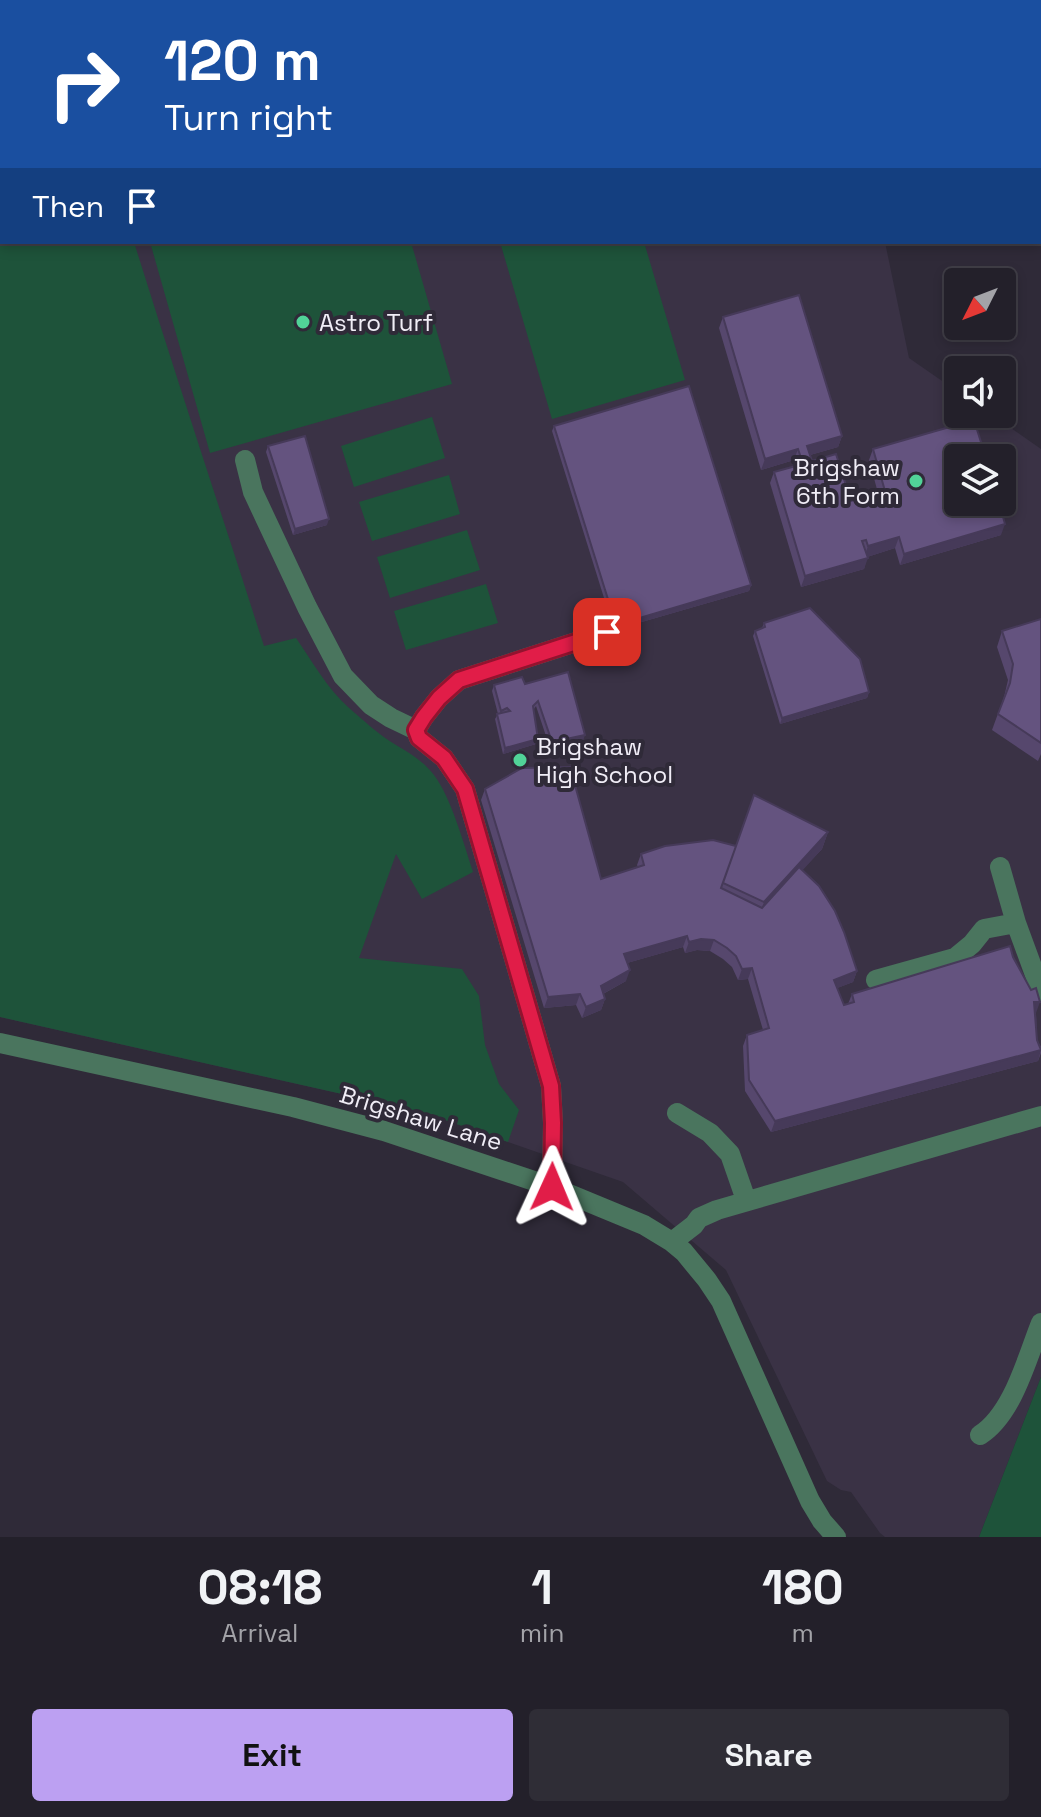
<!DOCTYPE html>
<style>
body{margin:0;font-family:"Space Grotesk",sans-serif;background:#2f2d36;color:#f1f3f6;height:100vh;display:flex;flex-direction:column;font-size:30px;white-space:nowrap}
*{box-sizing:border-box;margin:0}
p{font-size:26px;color:#a3a3a8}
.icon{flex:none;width:44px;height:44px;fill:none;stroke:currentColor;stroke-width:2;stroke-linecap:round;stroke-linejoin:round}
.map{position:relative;height:1537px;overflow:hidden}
.sheet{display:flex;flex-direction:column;background:#23202a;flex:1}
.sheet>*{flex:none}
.banner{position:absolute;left:0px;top:0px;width:1042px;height:244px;box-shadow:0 4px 12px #0003,0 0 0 2px #403e47;background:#1a4fa0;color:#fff;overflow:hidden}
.needle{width:52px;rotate:228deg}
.fabs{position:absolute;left:944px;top:268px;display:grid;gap:16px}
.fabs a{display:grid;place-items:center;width:72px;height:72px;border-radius:8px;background:#23202a;box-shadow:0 4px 12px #0003,0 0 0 2px #403e47;font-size:40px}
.pin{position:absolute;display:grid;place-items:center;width:68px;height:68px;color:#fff;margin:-34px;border-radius:16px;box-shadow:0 4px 12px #0006}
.me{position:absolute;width:88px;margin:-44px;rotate:1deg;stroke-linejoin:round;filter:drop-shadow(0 0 6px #0008)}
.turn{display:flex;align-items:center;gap:28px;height:168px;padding:0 32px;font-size:36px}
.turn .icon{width:104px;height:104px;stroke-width:2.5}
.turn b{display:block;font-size:56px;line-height:68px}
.then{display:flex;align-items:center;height:76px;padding:0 32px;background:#0003;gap:16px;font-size:30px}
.eta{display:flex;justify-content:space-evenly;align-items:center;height:136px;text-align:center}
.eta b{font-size:48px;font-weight:800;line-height:56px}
.primary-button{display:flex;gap:16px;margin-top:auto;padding:16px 32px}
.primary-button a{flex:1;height:92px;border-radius:8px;background:#bca0f2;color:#111;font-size:32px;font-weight:800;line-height:92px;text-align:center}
.primary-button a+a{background:#2f2d36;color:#f1f3f6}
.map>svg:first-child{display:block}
</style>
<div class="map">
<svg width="1041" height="1537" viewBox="0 0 1041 1537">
<rect width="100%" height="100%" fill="#2f2a38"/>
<!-- built -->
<path fill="#3a3245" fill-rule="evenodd" d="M0,0H829L830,2H2V242H885L909,358L958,392V414H991L1041,449V1377L979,1537H885L880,1533L851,1492L841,1490L827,1481L726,1270L623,1182L422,1112L0,1017ZM958,458H1002V502H958Z"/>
<!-- green -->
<path fill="#1e533a" d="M0,0H20L21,2H2V242H134C176,377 221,512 264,646L296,638C312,661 327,688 348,707C363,720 379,735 396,745C411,754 423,761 434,775C451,797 464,845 473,872L422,899L396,854L359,958L462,969L479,996L485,1045L499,1084L519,1110L508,1142L422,1112L0,1017Z
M432,0H765V2H432Z
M150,242H411L452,384L210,453Z
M500,242H644L685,380L552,419Z
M432,417L445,458L354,487L341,446Z
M449,475L460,514L372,541L359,502Z
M467,530L480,570L390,598L377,557Z
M486,584L498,623L406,650L394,611Z
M1041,1377V1537H979Z"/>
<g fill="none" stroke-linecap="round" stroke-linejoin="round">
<!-- minor -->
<path stroke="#4a755e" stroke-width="20" d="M245,460L253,492L307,607L343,676L371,705L391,718L416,730
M1000,867L1016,923L1041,991
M876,980L955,958L972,944L984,929L1016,923
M0,1043L293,1107L384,1131L552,1187L644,1225L672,1242L684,1252L707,1280L721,1301L810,1501L822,1521L836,1537
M677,1113L710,1133L730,1154L746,1200
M552,1187L553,1123L551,1086L465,789L444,758L419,738L416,730L424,717L439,698L459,680L607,632
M672,1242L694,1225L699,1218L717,1210L1041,1116
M980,1435C1013,1414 1027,1358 1041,1323"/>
</g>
<!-- wall -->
<path fill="#56476d" d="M723,317L842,436L838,447L810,455L812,461L851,501L878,493L869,460L873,449L1001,535L900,565L895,548L867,557L864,569L801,587L770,483L774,472L796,466L794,460L761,470L719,328Z
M554,426L751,585L749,591L614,630L552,431Z
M268,446L327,525L293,535L266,452Z
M1041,619V754L1038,761L992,730L1004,697L1008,680L997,647L1002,631Z
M764,623L869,692L867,698L780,724L753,636L755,631L762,628Z
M525,684L583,741L550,748L536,706L534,709L536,744L503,754L495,719L498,714L492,691L494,685Z
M485,789L601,879L638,867L637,865L641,854L736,846L828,832L822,849L802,870L857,971L853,982L837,988L844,1005L848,1004L852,994L1013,957L1036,1013L1037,1040L1041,1047V1053L1038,1061L771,1132L745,1091L743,1046L747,1035L763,1030L748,979L738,980L732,967L723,959L710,951L697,950L685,953L683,947L627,963L626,981L603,994L605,999L601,1010L582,1018L576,1005L544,1008L481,800Z"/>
<!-- shaded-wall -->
<path fill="#463a59" d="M842,436L838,447L803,457L807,446Z
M798,449L794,460L761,470L765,459Z
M329,519L327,525L293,535L295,529Z
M1005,524L1001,535L900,565L904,554Z
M899,537L895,548L864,558L868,546Z
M868,558L864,569L801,587L805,576Z
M751,585L749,591L614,630L616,625Z
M869,692L867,698L780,724L782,718Z
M585,735L583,741L550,748L552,742Z
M538,739L536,744L503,754L505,748Z
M828,832L822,849L758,919L764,902Z
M687,936L683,947L620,965L624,954Z
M701,939L714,940L710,951L697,950L685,953L689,942Z
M752,968L748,979L738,980L742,969Z
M630,970L626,981L597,997L601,986Z
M857,971L853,982L830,991L834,980Z
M580,994L576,1005L544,1008L548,997Z
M605,999L601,1010L582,1018L586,1007Z
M1034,1002H1040L1036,1013L1030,1014Z
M1041,1050L1038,1061L771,1132L775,1121Z"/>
<!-- building -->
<path fill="#64537f" stroke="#463a59" stroke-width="2" d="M799,295L842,436L807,446L812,461L836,454L851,501L881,492L883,499L887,498L873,449L974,420L986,458H958V502H999L1005,524L904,554L899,537L868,546L866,540L862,541L868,558L805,576L774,472L803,464L798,449L765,459L723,317Z
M689,386L751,585L616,625L554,426Z
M305,436L329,519L295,529L268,446Z
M810,608L860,659L869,692L782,718L755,631L765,627L764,623Z
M1041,619V743L998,714L1010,683L1013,664L1002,631Z
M568,672L585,735L552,742L538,701L533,706L538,739L505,748L497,714L510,711L507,708L501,711L494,685L522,677L525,684Z
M570,767L601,879L644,865L641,854L665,846L713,840L736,846L721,888L762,908L799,867L819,886L835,911L844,932L857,971L834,980L844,1005L854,1002L852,994L1010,946L1013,957L1031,990L1036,988L1040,1002H1034L1037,1040L1041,1050L775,1121L749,1080L747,1035L769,1028L752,968L742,969L736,956L727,948L714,940L701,939L689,942L687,936L624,954L630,970L601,986L605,999L586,1007L580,994L548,997L485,789L522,768Z
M754,795L828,832L764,902L723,883Z"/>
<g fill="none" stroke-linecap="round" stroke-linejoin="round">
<!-- route casing -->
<g stroke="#92132f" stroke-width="20">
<path id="route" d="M552,1187L553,1123L551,1086L465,789L444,758L419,738L416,730L424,717L439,698L459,680L607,632"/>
</g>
<!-- route -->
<use href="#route" stroke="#e11d48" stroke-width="14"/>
</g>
<!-- markers -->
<g fill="#51d398" stroke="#2f2a38" stroke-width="3">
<circle cx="303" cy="322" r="8"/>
<circle cx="916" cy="481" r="8"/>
<circle cx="520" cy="760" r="8"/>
</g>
<g text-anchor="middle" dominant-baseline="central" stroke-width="8" stroke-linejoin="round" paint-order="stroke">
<!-- poi labels -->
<g font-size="24" fill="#f0edf6" stroke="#2f2a38" text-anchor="start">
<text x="319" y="322">Astro Turf</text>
<text x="900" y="467" text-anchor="end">Brigshaw<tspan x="900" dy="28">6th Form</tspan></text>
<text x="536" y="746">Brigshaw<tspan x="536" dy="28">High School</tspan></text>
</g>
<!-- street labels -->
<g font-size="24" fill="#f0edf6" stroke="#2f2a38">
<text transform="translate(421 1118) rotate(17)">Brigshaw Lane</text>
</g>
</g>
</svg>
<div class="fabs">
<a><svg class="needle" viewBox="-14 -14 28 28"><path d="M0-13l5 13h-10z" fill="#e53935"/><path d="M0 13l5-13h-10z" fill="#a3a3a8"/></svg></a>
<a><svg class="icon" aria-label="sound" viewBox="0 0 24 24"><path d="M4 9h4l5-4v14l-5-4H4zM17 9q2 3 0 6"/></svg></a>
<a><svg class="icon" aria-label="layers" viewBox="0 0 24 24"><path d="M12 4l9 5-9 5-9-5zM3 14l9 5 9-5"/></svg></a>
</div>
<div class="pin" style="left:607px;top:632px;background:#d93025"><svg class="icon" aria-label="arrive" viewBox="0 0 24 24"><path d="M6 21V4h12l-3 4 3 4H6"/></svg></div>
<svg class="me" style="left:552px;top:1187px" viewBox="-20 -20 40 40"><path d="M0-17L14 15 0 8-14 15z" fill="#e11d48" stroke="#fff" stroke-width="4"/></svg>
<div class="banner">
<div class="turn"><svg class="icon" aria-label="right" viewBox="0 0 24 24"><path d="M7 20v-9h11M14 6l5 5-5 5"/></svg><div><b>120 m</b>Turn right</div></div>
<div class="then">Then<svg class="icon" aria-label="arrive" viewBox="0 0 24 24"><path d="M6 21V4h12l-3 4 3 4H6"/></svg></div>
</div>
</div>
<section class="sheet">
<div class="eta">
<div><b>08:18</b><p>Arrival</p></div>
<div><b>1</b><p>min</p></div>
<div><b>180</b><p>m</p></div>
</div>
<div class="primary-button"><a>Exit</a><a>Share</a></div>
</section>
